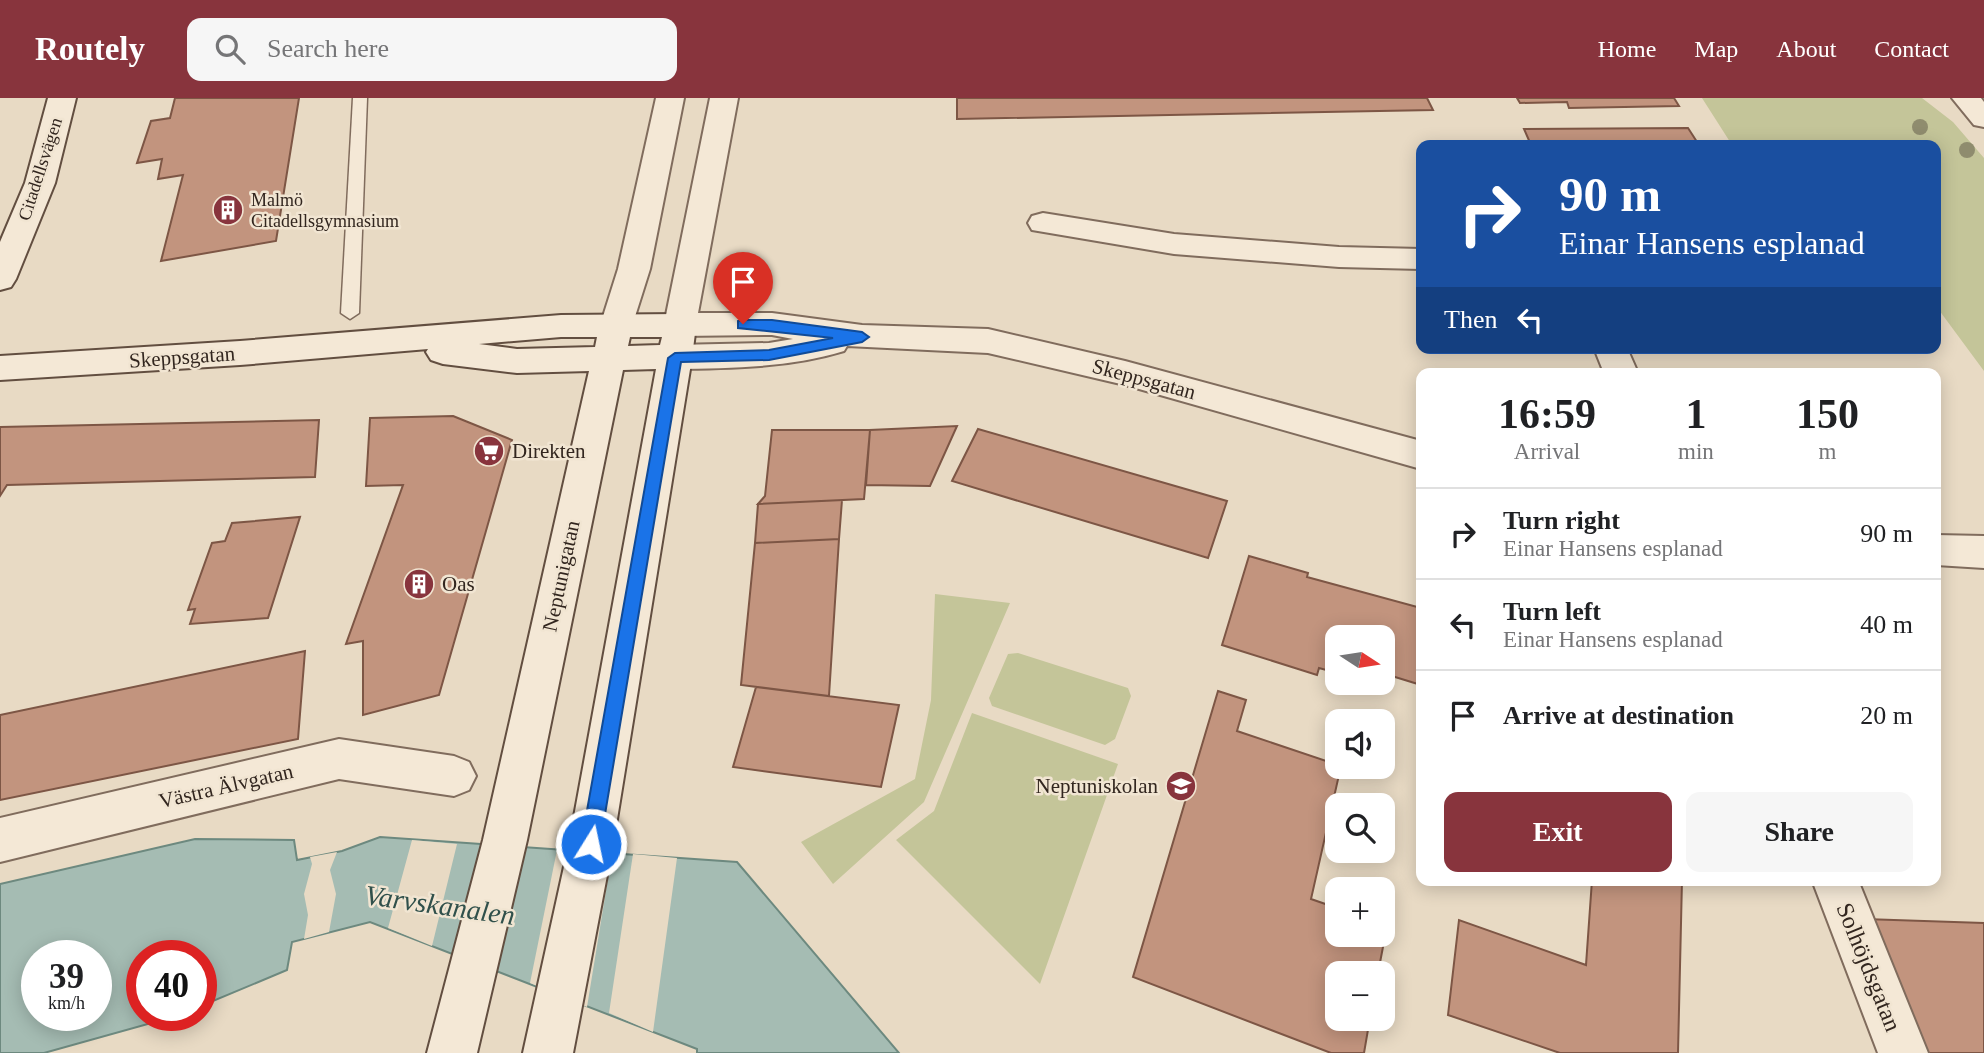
<!DOCTYPE html>
<meta charset="utf-8">
<style>
body{margin:0;font-family:"Times New Roman",serif;background:#f6f6f6;color:#202124;height:100vh;display:flex;flex-direction:column;font-size:26px;white-space:nowrap}
*{box-sizing:border-box;margin:0}
p{font-size:23px;color:#757577}
.icon{flex:none;width:38px;height:38px;fill:none;stroke:currentColor;stroke-width:2;stroke-linecap:round;stroke-linejoin:round}
.map{position:relative;flex:1;overflow:hidden}
.panel{position:absolute;left:1416px;top:270px;width:525px;height:518px;display:flex;flex-direction:column;background:#fff;border-radius:14px;box-shadow:0 4px 18px #0003}
.panel>*{flex:none}
.top-card{position:absolute;left:1416px;top:42px;width:525px;height:214px;border-radius:14px;box-shadow:0 4px 18px #0003;background:#1a4fa0;color:#fff;overflow:hidden}
.needle{width:46px;rotate:102deg}
.controls{position:absolute;left:1325px;top:527px;display:grid;gap:14px}
.controls a{display:grid;place-items:center;width:70px;height:70px;border-radius:14px;background:#fff;box-shadow:0 4px 18px #0003;font-size:35px}
.speed{position:absolute;left:21px;top:842px;display:flex;gap:14px;font-size:35px;font-weight:700;text-align:center}
.speed>*{display:grid;place-content:center;width:91px;height:91px;border-radius:50%;background:#fff;box-shadow:0 4px 18px #0003;line-height:1}
.speed small{font-size:18px;font-weight:400}
.speed .limit{border:10px solid #d22;background:#fff;color:#111}
.pin{position:absolute;display:grid;place-items:center;width:60px;height:60px;color:#fff;margin:-72px -30px;border-radius:50% 50% 50% 0;rotate:-45deg;box-shadow:0 0 7px #0007}
.pin .icon{rotate:45deg}
.me{position:absolute;width:77px;margin:-38px;rotate:10deg;stroke-linejoin:round;filter:drop-shadow(0 0 5px #0008)}
.turn{display:flex;align-items:center;gap:24px;height:147px;padding:0 28px;font-size:32px}
.turn .icon{width:91px;height:91px;stroke-width:2.5}
.turn b{display:block;font-size:49px;line-height:60px}
.then{display:flex;align-items:center;height:66px;padding:0 28px;background:#0003;gap:14px;font-size:26px}
.eta{display:flex;justify-content:space-evenly;align-items:center;height:119px;text-align:center}
.eta b{font-size:42px;font-weight:600;line-height:49px}
.cta{display:flex;gap:14px;margin-top:auto;padding:14px 28px}
.cta a{flex:1;height:80px;border-radius:14px;background:#88343d;color:#fff;font-size:28px;font-weight:600;line-height:80px;text-align:center}
.cta a+a{background:#f6f6f6;color:#202124}
ul{padding:0;list-style:none}
li{display:flex;align-items:center;gap:21px;height:91px;padding:0 28px;border-top:2px solid #e0e0e0}
li div{flex:1}
li b{display:block;font-size:26px}
li em{font-style:normal}
header{display:flex;align-items:center;gap:42px;box-sizing:border-box;height:98px;padding:0 35px;background:#88343d;color:#fff}
header strong{font-size:33px}
nav{display:flex;gap:38px;margin-inline-start:auto;font-size:24px}
.search{width:490px;height:63px;background:#f6f6f6;display:flex;align-items:center;gap:18px;box-sizing:border-box;padding:0 24px;border-radius:14px;color:#757577;font-size:26px}
.map>svg:first-child{display:block}
</style>
<header>
<strong>Routely</strong>
<div class="search"><svg class="icon" aria-label="search" viewBox="0 0 24 24"><circle cx="10" cy="10" r="6"/><path d="M15 15l6 6"/></svg>Search here</div>
<nav><a>Home</a><a>Map</a><a>About</a><a>Contact</a></nav>
</header>
<div class="map">
<svg width="1984" height="955" viewBox="0 0 1984 955">
<rect width="100%" height="100%" fill="#e8dac4"/>
<!-- green -->
<path fill="#c4c599" d="M1702,0H1922L1953,24L1984,60V273L1936,208V47H1732Z
M935,496L1010,505L924,704L833,786L801,744L915,681L931,602Z
M1018,555L1128,590L1131,598L1115,641L1105,647L992,608L989,600L1008,556Z
M972,615L1118,666L1040,886L896,742L934,713Z"/>
<!-- water -->
<path fill="#a5bcb3" stroke="#6d897f" stroke-width="2" fill-rule="evenodd" d="M380,739L737,764L899,955H697V951L370,824L292,844L287,872L201,908V858H142V917H180L44,955H0V786L195,741L294,742L297,762L342,753ZM37,858H96V917H37Z"/>
<!-- pier -->
<path fill="#e8dac4" d="M412,742L457,746L432,848L388,830Z
M557,752L612,756L587,909L530,885Z
M337,754L330,772L336,796L329,834L304,841L308,817L304,796L312,766L310,759Z
M633,756L677,760L653,934L609,915Z"/>
<!-- building -->
<path fill="#c2947e" stroke="#7d5645" stroke-width="2" d="M175,0H299L276,143L161,163L183,77L158,81L162,61L137,65L151,23L170,20Z
M957,0H1427L1433,12L957,21Z
M1517,0H1674L1679,8L1569,10L1567,4L1520,5Z
M1688,30L1699,47H1531L1524,31Z
M453,318L512,342L439,597L363,617V543L346,546L403,387L366,388L370,320Z
M319,322L315,379L7,387L0,398V329Z
M957,328L930,388L866,387L870,332Z
M978,331L1227,403L1208,460L952,383Z
M772,332H870L864,401L758,406L765,398Z
M842,402L839,441L755,445L758,406Z
M300,419L268,520L190,526L195,511L188,512L212,445L225,443L232,425Z
M839,441L829,598L741,587L755,445Z
M1249,458L1308,475L1307,479L1421,510V602L1418,601L1421,587L1382,575V539H1337V575L1319,570L1317,577L1222,547Z
M305,553L298,641L0,702V617Z
M756,589L899,607L881,689L733,669Z
M1218,593L1246,602L1237,633L1341,668L1311,801L1337,810V836H1382V826L1387,828L1378,875H1337V920H1370L1364,955H1331L1133,879Z
M1592,782H1682L1678,955H1560L1448,917L1459,822L1586,867Z
M1864,821L1984,825V955H1918Z"/>
<g fill="none" stroke-linecap="round" stroke-linejoin="round">
<!-- lane casing -->
<g stroke="#806c5d" stroke-width="3">
<path id="lane" d="M353,0H367L359,215L350,221L341,215Z"/>
</g>
<!-- street casing -->
<g stroke="#806c5d" stroke-width="4">
<path id="street" d="M656,0H684L650,171L632,228L628,236L616,239L604,236L600,228L618,171Z
M710,0H738L698,215H772L862,227L988,231L1125,263L1421,343V371L1125,287L988,255L847,248L844,253C788,270 732,270 675,271L663,267L658,259L663,251L675,247L769,245L793,241L772,237L680,238L668,235L664,227Z
M1952,0H1981L1984,4V29L1974,27Z
M1043,115L1174,136L1339,149L1421,151V171L1339,169L1174,156L1032,132L1028,125L1032,118Z
M1594,250H1627L1638,275H1604Z
M1936,437L1984,438V470L1936,467Z
M339,641L454,658L469,664L476,678L469,692L454,698L339,681L0,764V720Z
M1812,782H1858L1928,955H1878Z"/>
</g>
<!-- secondary casing -->
<g stroke="#624e40" stroke-width="4">
<path id="secondary" d="M48,0H76L55,85L16,181L11,189L0,192V144L25,85Z
M680,216L692,219L696,227L692,259L613,746L573,955H523L569,746L656,271L623,272L527,742L477,955H427L483,742L589,273L517,275L443,266L431,262L426,254L428,251L240,267L0,282V258L240,243L561,217ZM561,239H597L595,249L517,251L479,246ZM630,239H662L660,247L628,248Z"/>
</g>
<!-- lane -->
<use href="#lane" fill="#f4e8d6" fill-rule="evenodd"/>
<!-- street -->
<use href="#street" fill="#f4e8d6" fill-rule="evenodd"/>
<!-- secondary -->
<use href="#secondary" fill="#f4e8d6" fill-rule="evenodd"/>
</g>
<!-- trees -->
<g fill="#8f8c6e">
<circle cx="1920" cy="29" r="8"/>
<circle cx="1967" cy="52" r="8"/>
</g>
<!-- route -->
<path fill="#1a73e8" stroke="#114b97" stroke-width="2" d="M743,222H772L862,234L869,239L862,244L769,262L681,264L600,746L597,753L591,755L584,753L581,746L668,260L675,255L769,252L833,240L738,230V223Z"/>
<!-- icons -->
<defs>
<g id="building-disc" transform="scale(1.575)"><circle r="9.5" fill="#88343d" stroke="#f1e5d2"/><path d="M-4-6H4V6H1V3H-1V6H-4ZM-2.5-4.3h1.7v1.8h-1.7ZM.8-4.3h1.7v1.8H.8ZM-2.5-1h1.7V.8h-1.7ZM.8-1h1.7V.8H.8Z" fill="#fff"/></g>
<g id="supermarket-disc" transform="scale(1.575)"><circle r="9.5" fill="#88343d" stroke="#f1e5d2"/><path d="M-6-5.5h2.5l.6 2H6L4.5 2H-2.5L-4.4-4H-6ZM-1.5 3.2a1.3 1.3 0 1 0 .1 0ZM3 3.2a1.3 1.3 0 1 0 .1 0Z" fill="#fff"/></g>
<g id="school-disc" transform="scale(1.575)"><circle r="9.5" fill="#88343d" stroke="#f1e5d2"/><path d="M0-5L7-2L0 1L-7-2ZM-4 1L0 2.5L4 1V4Q0 6-4 4Z" fill="#fff"/></g>
</defs>
<g fill-rule="evenodd">
<use href="#building-disc" x="228" y="112"/>
<use href="#supermarket-disc" x="489" y="353"/>
<use href="#building-disc" x="419" y="486"/>
<use href="#school-disc" x="1181" y="688"/>
</g>
<g text-anchor="middle" dominant-baseline="central" stroke-width="5" stroke-linejoin="round" paint-order="stroke">
<!-- far-street labels -->
<g font-size="18" fill="#32261f" stroke="#f1e5d2">
<text transform="translate(40 71) rotate(-72)">Citadellsvägen</text>
</g>
<!-- far-poi labels -->
<g font-size="18" fill="#32261f" stroke="#f1e5d2" text-anchor="start">
<text x="251" y="102">Malmö<tspan x="251" dy="21">Citadellsgymnasium</tspan></text>
</g>
<!-- street labels -->
<g font-size="21" fill="#32261f" stroke="#f1e5d2">
<text transform="translate(182 259) rotate(-4)">Skeppsgatan</text>
<text transform="translate(1144 281) rotate(15)">Skeppsgatan</text>
<text transform="translate(561 478) rotate(-78)">Neptunigatan</text>
<text transform="translate(226 688) rotate(-13)">Västra Älvgatan</text>
</g>
<!-- poi labels -->
<g font-size="21" fill="#32261f" stroke="#f1e5d2" text-anchor="start">
<text x="512" y="353">Direkten</text>
<text x="442" y="486">Oas</text>
<text x="1158" y="688" text-anchor="end">Neptuniskolan</text>
</g>
<!-- near-street labels -->
<g font-size="24" fill="#32261f" stroke="#f1e5d2">
<text transform="translate(1869 869) rotate(68)">Solhöjdsgatan</text>
</g>
<!-- near-water labels -->
<g font-size="28" font-style="italic" fill="#30504b" stroke="#f1e5d2">
<text transform="translate(440 807) rotate(8)">Varvskanalen</text>
</g>
</g>
</svg>
<div class="controls">
<a><svg class="needle" viewBox="-14 -14 28 28"><path d="M0-13l5 13h-10z" fill="#e53935"/><path d="M0 13l5-13h-10z" fill="#757577"/></svg></a>
<a><svg class="icon" aria-label="sound" viewBox="0 0 24 24"><path d="M4 9h4l5-4v14l-5-4H4zM17 9q2 3 0 6"/></svg></a>
<a><svg class="icon" aria-label="search" viewBox="0 0 24 24"><circle cx="10" cy="10" r="6"/><path d="M15 15l6 6"/></svg></a>
<a>+</a>
<a>−</a>
</div>
<div class="speed"><div>39<small>km/h</small></div><div class="limit">40</div></div>
<div class="pin" style="left:743px;top:226px;background:#d93025"><svg class="icon" aria-label="arrive" viewBox="0 0 24 24"><path d="M6 21V4h12l-3 4 3 4H6"/></svg></div>
<svg class="me" style="left:591px;top:746px" viewBox="-20 -20 40 40"><circle r="17" fill="#1a73e8" stroke="#fff" stroke-width="3"/><path d="M0-11L8 9 0 5-8 9z" fill="#fff"/></svg>
<div class="top-card">
<div class="turn"><svg class="icon" aria-label="right" viewBox="0 0 24 24"><path d="M7 20v-9h11M14 6l5 5-5 5"/></svg><div><b>90 m</b>Einar Hansens esplanad</div></div>
<div class="then">Then<svg class="icon" aria-label="left" viewBox="0 0 24 24"><path d="M17 20v-9H6M10 6l-5 5 5 5"/></svg></div>
</div>
<section class="panel">
<div class="eta">
<div><b>16:59</b><p>Arrival</p></div>
<div><b>1</b><p>min</p></div>
<div><b>150</b><p>m</p></div>
</div>
<ul>
<li><svg class="icon" aria-label="right" viewBox="0 0 24 24"><path d="M7 20v-9h11M14 6l5 5-5 5"/></svg><div><b>Turn right</b><p>Einar Hansens esplanad</p></div><em>90 m</em></li>
<li><svg class="icon" aria-label="left" viewBox="0 0 24 24"><path d="M17 20v-9H6M10 6l-5 5 5 5"/></svg><div><b>Turn left</b><p>Einar Hansens esplanad</p></div><em>40 m</em></li>
<li><svg class="icon" aria-label="arrive" viewBox="0 0 24 24"><path d="M6 21V4h12l-3 4 3 4H6"/></svg><div><b>Arrive at destination</b></div><em>20 m</em></li>
</ul>
<div class="cta"><a>Exit</a><a>Share</a></div>
</section>
</div>
